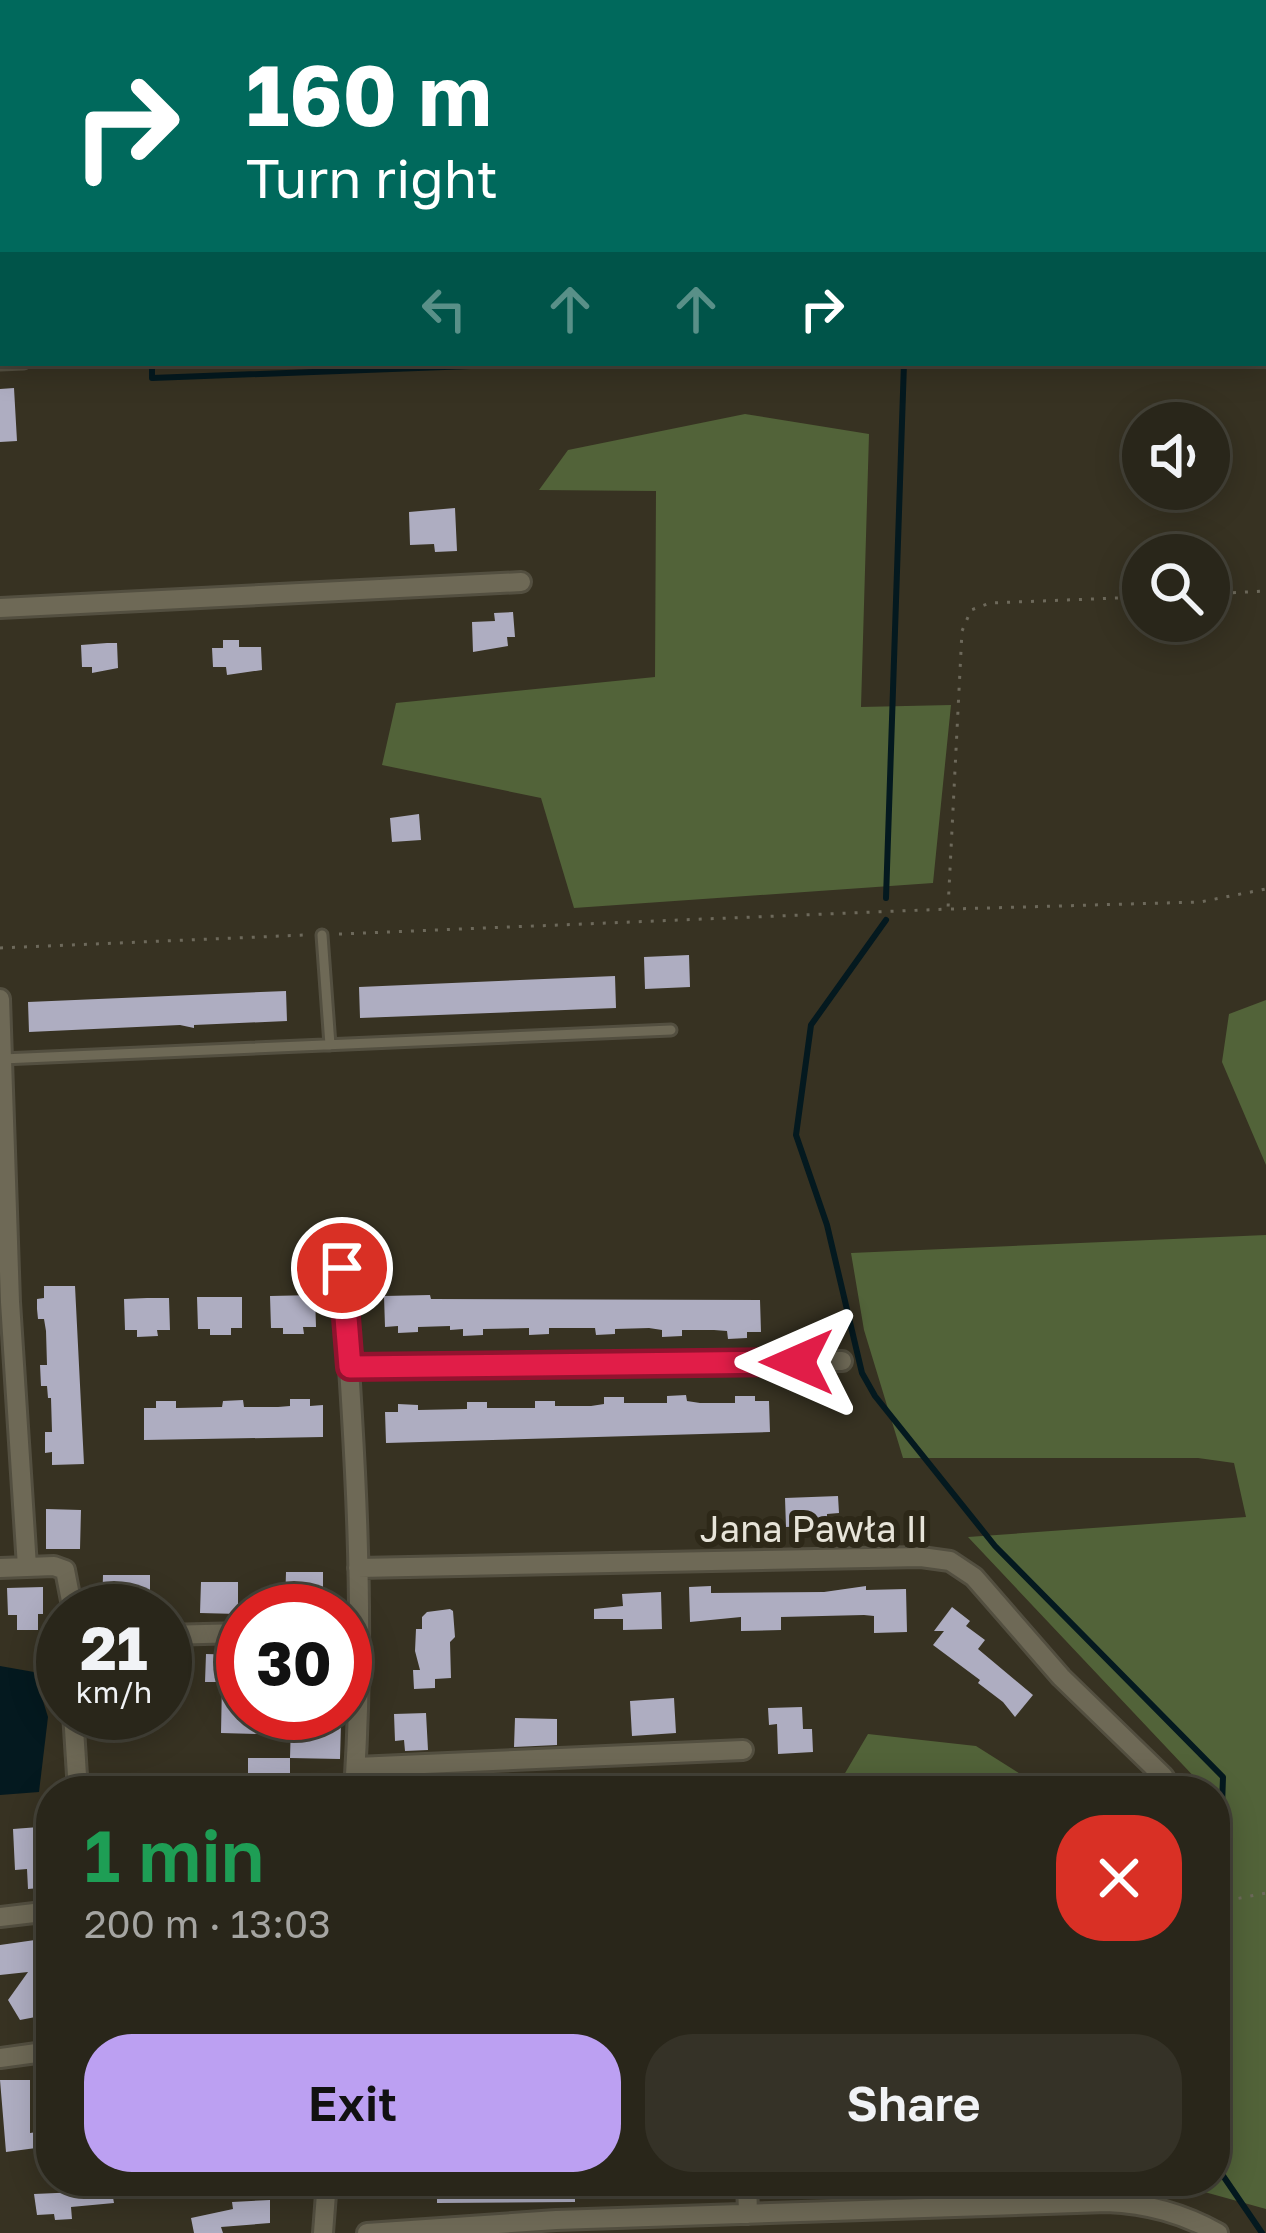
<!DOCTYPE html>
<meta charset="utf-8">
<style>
body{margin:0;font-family:"Golos Text",sans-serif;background:#353227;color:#f1f3f6;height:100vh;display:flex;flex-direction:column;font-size:45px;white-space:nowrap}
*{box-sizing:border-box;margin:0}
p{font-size:39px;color:#a5a5a2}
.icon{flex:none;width:66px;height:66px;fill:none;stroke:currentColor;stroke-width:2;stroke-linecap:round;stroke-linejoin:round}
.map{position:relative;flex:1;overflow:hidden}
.sheet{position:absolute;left:36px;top:1776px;width:1194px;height:420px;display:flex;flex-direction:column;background:#29261a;border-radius:48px;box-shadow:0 6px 30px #0003,0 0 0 3px #454339}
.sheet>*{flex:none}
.banner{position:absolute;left:0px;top:0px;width:1266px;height:366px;box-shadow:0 6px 30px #0003,0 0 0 3px #454339;background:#00695c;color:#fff;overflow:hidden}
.tools{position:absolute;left:1122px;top:402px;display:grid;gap:24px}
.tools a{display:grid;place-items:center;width:108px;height:108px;border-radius:50%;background:#29261a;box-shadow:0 6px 30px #0003,0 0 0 3px #454339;font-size:60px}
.speed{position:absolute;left:36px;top:1584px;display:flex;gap:24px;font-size:60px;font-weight:700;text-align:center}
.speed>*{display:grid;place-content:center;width:156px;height:156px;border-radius:50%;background:#29261a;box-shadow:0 6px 30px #0003,0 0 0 3px #454339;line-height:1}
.speed small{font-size:30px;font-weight:400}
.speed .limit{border:18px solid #d22;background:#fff;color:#111}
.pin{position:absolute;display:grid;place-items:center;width:102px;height:102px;color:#fff;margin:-51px;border:6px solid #fff;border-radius:50%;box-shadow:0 3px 12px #0007}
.me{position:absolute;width:132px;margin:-66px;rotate:270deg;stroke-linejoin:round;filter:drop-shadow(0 0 9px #0008)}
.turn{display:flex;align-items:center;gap:42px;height:252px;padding:0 48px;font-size:54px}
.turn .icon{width:156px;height:156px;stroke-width:2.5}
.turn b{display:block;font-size:84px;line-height:102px}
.lanes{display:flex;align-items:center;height:114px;padding:0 48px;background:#0003;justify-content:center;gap:60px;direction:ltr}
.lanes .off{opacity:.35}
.round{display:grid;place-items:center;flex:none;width:126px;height:126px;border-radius:48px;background:#353227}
.head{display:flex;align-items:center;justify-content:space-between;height:204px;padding:0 48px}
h1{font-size:72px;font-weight:600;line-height:90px;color:#1e9e55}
.button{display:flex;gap:24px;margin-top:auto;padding:24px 48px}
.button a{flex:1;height:138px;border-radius:48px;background:#bca0f2;color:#111;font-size:48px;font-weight:600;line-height:138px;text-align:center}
.button a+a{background:#353227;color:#f1f3f6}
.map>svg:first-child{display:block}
</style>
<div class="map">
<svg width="1266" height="2233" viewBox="0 0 1266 2233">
<rect width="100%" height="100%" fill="#373222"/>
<!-- green -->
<path fill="#526339" d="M423,0H1128L423,3Z
M745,414L869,434L861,707L951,705L933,883L574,908L541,798L382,765L396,703L655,677L656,491L539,490L568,450Z
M1266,1000V1165L1222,1062L1229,1014Z
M1266,1235V2209L1172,2183L1215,2181V1791H1200V1783L968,1537L1246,1517L1234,1463L1198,1458H903L864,1330L851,1253Z
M868,1734L976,1746L1047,1791H763L768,1786L841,1780Z"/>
<!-- water -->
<path fill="#04191f" d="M0,1666L34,1672L48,1717L39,1792L0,1795Z"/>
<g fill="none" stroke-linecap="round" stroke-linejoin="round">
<!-- stream -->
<path stroke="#04191f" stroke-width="6" d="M1210,3L1211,0
M0,177L3,179
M152,363V378L551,363
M886,898L904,363
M886,920L811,1025L796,1135L827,1225L862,1373L875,1396L995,1546L1223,1777L1219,1894
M1215,1923L1216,1913
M1215,2164L1262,2233"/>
</g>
<!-- building -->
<path fill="#aeadc1" d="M14,388L17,441L0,442V389Z
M455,508L457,551L435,552L434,544L410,545L409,512Z
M513,612L515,637H507L508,646L473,652L472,622L495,621L494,613Z
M223,640H239V647H261L262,670L227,675L226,667H213L212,648H223Z
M107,643H117L118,668L92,673V667H82L81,645Z
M419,814L421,840L392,842L390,818Z
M689,955L690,987L645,989L644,957Z
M615,976L616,1008L360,1018L359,987Z
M286,991L287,1021L194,1025V1028L180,1025L29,1032L28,1002Z
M44,1286H75L84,1464L52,1465V1452L45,1453V1432H52L51,1398H48L47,1386H41L40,1365H47L46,1331L44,1319H38L37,1309V1299L44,1298Z
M315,1295L316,1327H303L304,1334H283V1328H271L270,1296Z
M430,1295L431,1299L760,1300L761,1332H747V1338L728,1339L727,1331L714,1330H682V1336L662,1337V1330L649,1328L615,1329V1334L596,1335L595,1328H549V1334L529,1335V1328L483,1329V1335L463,1336V1329L450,1330V1326L418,1327V1332L398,1333V1326L385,1327L384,1296Z
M197,1297H242V1328H231V1335H210V1329H198Z
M147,1298H169L170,1330H157L158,1336L137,1337V1330H125L124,1299Z
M686,1395L687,1401L700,1403H735V1396H755V1401H769L770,1432L386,1443L385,1412H398V1404L418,1405V1410L467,1409V1402H487V1408H535V1401H555V1406H591L604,1404V1397H624V1403H667V1396Z
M290,1399H310V1406L323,1405V1437L144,1440V1408H156V1401H176V1408L222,1407L223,1401L243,1400L244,1407H278L290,1406Z
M838,1496L839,1513L827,1514V1525L786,1527L785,1498Z
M46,1509L81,1510L80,1549H46Z
M286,1572H323V1607L285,1606Z
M103,1575H150V1611H102Z
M201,1582H238V1614L200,1613Z
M711,1586V1593L824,1592L866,1586V1590L906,1589L907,1632L874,1633V1616L864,1615L781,1617V1630L741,1631V1617L690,1622L689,1587Z
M43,1587V1614H38V1630H17V1615H8L7,1588Z
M661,1592L662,1629L623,1630V1619H594V1609L623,1606L622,1594Z
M952,1607L970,1621L966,1626L985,1640L978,1649L1033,1695L1015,1717L1003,1702L978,1683L980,1680L933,1645L944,1631H934Z
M450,1609L453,1611L455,1637L450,1642L451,1678L435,1679V1688L414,1689L413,1670H420L415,1651L416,1629H422V1617L427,1612Z
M206,1654L242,1655L243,1713H260L259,1734L221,1733L222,1682H205Z
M674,1698L676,1733L632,1736L630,1701Z
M802,1707L803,1729H812L813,1752L778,1754L777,1724L769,1725L768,1708Z
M426,1713L428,1750L405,1751L404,1740L395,1741L394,1714Z
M515,1718L557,1719V1745L514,1747Z
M291,1722L341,1723L340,1759L290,1758Z
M248,1758H290V1791H248Z
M39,1827L40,1847L51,1846V1887L28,1889L27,1869L15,1870L13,1829Z
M35,1940L51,1941V2014L20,2020L8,2000L28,1972L0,1975V1945Z
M0,2080H30V2133L51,2130V2146L6,2152Z
M78,2181H110L114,2203L71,2207L72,2219L55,2220L54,2214L37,2215L34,2194L79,2192Z
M437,2181L498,2186H516V2181H575V2202L437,2203Z
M648,2181H729V2196H648Z
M270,2200V2223L221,2227L223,2233H194L191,2218L233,2209L232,2202Z"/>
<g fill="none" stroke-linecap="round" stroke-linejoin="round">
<!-- service casing -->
<g stroke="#534f40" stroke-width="15">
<path id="service" d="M0,364L24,363
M322,935L330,1045
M2,1059L671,1030"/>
</g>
<!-- minor casing -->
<g stroke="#534f40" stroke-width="24">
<path id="minor" d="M409,3V0
M0,608L521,582
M0,999L10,1302L27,1567
M342,1268C355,1442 366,1617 354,1791
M349,1367L842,1361
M0,1568L54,1566L65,1570L73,1611
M358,1568L921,1557L950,1561L974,1577L1061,1677L1163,1776L1173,1791
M165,1635L243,1633
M73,1713L78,1791
M356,1767L743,1750
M0,1917L51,1911
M0,2058L51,2051
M747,2181L748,2214
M323,2233L327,2181
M367,2233L556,2220L1107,2202C1148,2204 1182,2213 1218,2233"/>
</g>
<!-- path -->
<path stroke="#6d695b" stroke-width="3" stroke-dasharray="3 9" stroke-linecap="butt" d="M1209,594L1266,591
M951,909L1200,902L1266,889
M339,934L948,909L962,631L971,610L990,603L1143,597
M0,948L305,935
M1215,1903L1266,1893"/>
<!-- service -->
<use href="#service" stroke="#6e6956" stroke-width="9"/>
<!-- minor -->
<use href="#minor" stroke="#6e6956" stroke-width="18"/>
</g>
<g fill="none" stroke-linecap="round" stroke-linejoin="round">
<!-- route casing -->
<g stroke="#92132f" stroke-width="30">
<path id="route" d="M342,1268L350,1367L797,1362"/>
</g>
<!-- route -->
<use href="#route" stroke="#e11d48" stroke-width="21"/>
</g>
<g text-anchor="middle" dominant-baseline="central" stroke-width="12" stroke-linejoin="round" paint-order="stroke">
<!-- street labels -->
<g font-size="36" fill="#e7e4d9" stroke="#2d2818">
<text x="814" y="1528">Jana Pawła II</text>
</g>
</g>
</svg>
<div class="tools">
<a><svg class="icon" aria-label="sound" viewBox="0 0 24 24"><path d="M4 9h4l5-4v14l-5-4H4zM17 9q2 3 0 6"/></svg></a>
<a><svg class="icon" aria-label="search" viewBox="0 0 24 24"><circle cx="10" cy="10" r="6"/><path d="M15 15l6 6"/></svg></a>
</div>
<div class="speed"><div>21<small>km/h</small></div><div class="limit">30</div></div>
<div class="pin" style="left:342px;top:1268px;background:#d93025"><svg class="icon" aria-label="arrive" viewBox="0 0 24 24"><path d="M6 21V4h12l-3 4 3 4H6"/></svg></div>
<svg class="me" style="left:797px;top:1362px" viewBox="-20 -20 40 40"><path d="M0-17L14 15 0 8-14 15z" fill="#e11d48" stroke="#fff" stroke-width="4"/></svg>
<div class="banner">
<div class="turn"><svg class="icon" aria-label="right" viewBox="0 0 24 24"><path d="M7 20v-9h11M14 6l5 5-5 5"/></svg><div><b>160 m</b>Turn right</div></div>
<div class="lanes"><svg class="icon off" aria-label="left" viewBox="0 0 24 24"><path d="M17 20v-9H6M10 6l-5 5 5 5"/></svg><svg class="icon off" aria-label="ahead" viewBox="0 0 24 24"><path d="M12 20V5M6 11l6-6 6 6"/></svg><svg class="icon off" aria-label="ahead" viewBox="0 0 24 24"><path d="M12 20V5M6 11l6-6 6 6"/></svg><svg class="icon" aria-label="right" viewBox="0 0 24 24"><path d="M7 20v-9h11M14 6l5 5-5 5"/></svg></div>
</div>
<section class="sheet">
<div class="head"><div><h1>1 min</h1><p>200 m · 13:03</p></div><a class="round" style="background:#d93025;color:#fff"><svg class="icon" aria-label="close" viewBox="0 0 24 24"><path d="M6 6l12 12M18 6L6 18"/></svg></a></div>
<div class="button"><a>Exit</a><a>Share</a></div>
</section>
</div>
